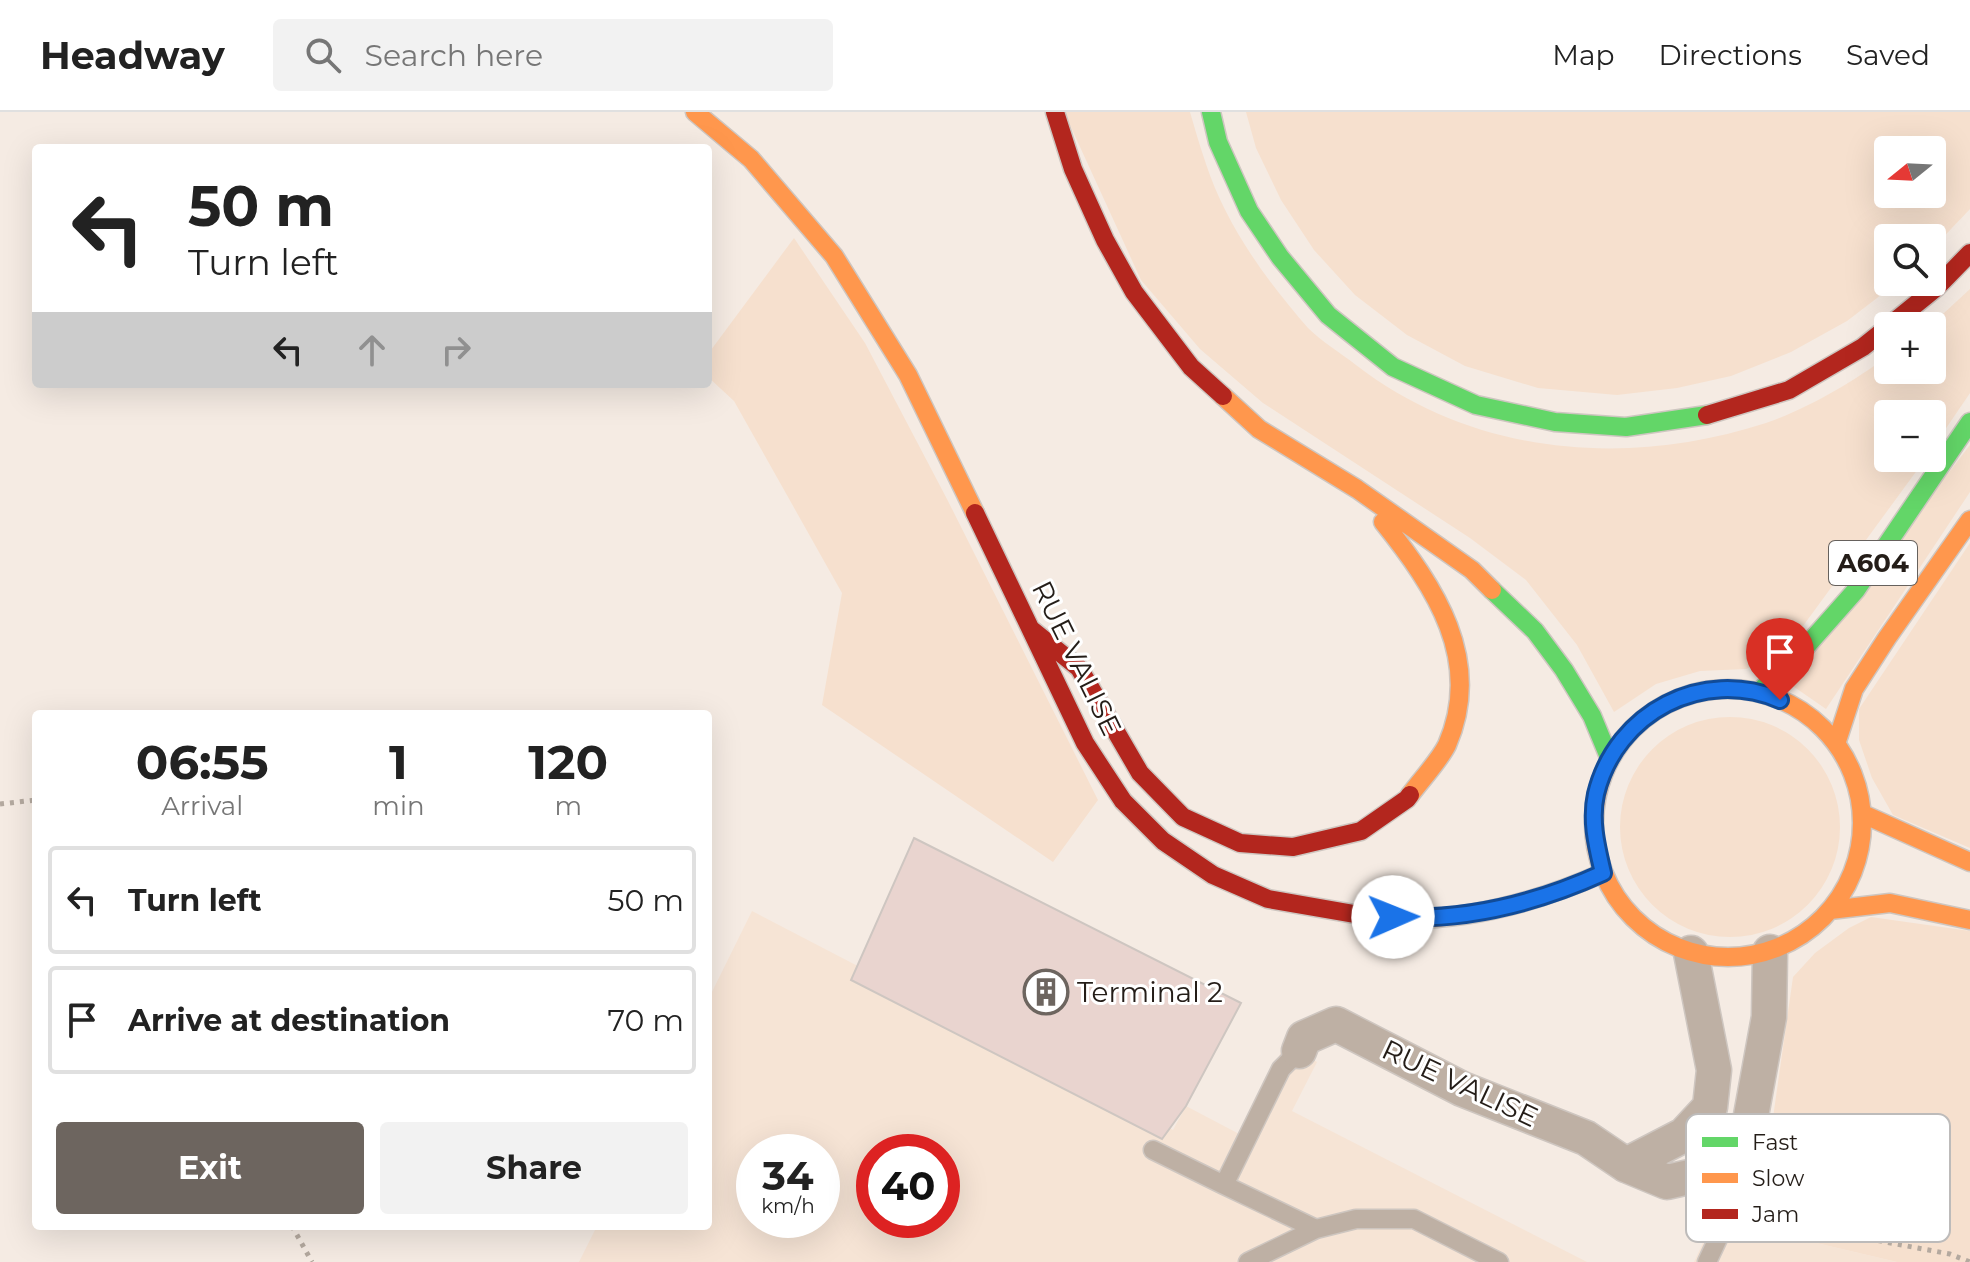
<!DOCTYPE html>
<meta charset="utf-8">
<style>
body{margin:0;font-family:Montserrat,sans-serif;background:#f2f2f2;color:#222;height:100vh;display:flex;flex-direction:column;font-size:30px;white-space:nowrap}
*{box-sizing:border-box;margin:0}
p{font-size:26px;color:#767676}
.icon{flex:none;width:44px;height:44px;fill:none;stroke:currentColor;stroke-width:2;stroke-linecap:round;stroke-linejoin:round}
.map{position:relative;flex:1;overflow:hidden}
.sheet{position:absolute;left:32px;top:598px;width:680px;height:520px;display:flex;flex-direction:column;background:#fff;border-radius:8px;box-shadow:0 8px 32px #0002}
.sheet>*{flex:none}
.banner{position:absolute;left:32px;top:32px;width:680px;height:244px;border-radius:8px;box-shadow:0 8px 32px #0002;background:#fff;color:#222;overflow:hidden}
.needle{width:52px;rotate:252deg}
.tools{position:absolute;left:1874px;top:24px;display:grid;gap:16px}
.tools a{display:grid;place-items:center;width:72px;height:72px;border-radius:8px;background:#fff;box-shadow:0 8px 32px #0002;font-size:40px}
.speed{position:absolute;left:736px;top:1022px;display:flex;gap:16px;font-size:40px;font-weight:700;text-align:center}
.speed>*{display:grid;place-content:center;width:104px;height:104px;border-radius:50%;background:#fff;box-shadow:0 8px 32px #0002;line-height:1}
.speed small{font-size:20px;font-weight:400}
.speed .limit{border:12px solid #d22;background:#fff;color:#111}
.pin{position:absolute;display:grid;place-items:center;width:68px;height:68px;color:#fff;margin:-82px -34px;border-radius:50% 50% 50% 0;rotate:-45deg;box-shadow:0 0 8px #0007}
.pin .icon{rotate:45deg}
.me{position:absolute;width:88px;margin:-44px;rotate:89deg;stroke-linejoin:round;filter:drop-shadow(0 0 6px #0008)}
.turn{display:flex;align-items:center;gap:28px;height:168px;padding:0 24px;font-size:36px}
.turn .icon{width:104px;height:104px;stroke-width:2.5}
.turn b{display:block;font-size:56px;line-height:68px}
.lanes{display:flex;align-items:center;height:76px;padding:0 24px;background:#0003;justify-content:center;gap:40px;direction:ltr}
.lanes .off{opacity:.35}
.eta{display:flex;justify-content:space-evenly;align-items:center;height:136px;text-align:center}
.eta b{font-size:48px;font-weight:700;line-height:56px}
.action{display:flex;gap:16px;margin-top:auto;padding:16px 24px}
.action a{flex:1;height:92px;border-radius:8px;background:#6d655f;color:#fff;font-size:32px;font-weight:700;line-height:92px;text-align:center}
.action a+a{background:#f2f2f2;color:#222}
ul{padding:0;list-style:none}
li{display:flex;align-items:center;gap:24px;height:108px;margin:0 16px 12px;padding:0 8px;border:4px solid #e0e0e0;border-radius:8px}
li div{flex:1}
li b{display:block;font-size:30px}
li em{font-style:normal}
header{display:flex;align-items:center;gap:48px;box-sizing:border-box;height:112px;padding:0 40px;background:#fff;border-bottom:2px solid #e0e0e0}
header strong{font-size:38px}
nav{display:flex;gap:44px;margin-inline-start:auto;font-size:28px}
.search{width:560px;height:72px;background:#f2f2f2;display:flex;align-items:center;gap:20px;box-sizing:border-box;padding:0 28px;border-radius:8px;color:#767676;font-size:30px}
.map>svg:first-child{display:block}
</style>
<header>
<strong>Headway</strong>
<div class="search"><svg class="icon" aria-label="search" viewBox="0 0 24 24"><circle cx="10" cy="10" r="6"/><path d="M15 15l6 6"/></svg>Search here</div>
<nav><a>Map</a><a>Directions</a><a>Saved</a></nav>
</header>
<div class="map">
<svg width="1970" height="1150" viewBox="0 0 1970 1150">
<rect width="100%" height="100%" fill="#f5ebe3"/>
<!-- built -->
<path fill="#f6e4d5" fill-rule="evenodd" d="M752,799L1173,1018L1186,994L1243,1024L1285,931L1317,950L1292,999L1587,1150H579L597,1114H708V888ZM754,1040H822V1108H754ZM874,1040H942V1108H874Z
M1712,1111L1739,1122L1770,1120L1897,1150H1694Z"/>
<!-- green -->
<path fill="#f6e0ce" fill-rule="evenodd" d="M1064,0H1190C1195,17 1200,35 1206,52C1226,113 1266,168 1308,216C1322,230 1341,241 1356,253C1474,344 1627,356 1766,311C1807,297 1853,270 1888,244V258H1932V214H1930L1970,177V281L1932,337V302H1888V346H1926L1803,514L1765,549L1746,557L1700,559L1656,572L1614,600L1577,533L1526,468L1470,426L1263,291L1200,237L1141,168Z
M1246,0H1970V97L1932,137V126H1888V170H1898L1847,209L1791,240L1731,264L1677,276L1617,283L1538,276L1465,254L1407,223L1355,183L1314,138L1281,88L1256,36ZM1932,38V82H1888V38Z
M794,126L865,231L948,389L1098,688L1053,750L822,593L842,481L734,289L708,265V242Z
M1970,333V380L1826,597L1787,570Z
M1970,431V736L1893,703L1872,666L1859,628V597Z
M1620 715a110 110 0 1 1 220 0a110 110 0 1 1-220 0Z
M1871,805L1970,819V1150H1897L1770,1120L1739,1122L1766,1055L1793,865L1815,841L1849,816Z"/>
<!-- building -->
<path fill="#e9d4cf" stroke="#cec6c1" stroke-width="2" d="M914,726L1241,891L1186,994L1162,1027L851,868Z"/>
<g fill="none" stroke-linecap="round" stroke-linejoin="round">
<!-- lane casing -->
<g stroke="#cec6c0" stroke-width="21">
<path id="lane" d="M1153,1038L1224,1073L1281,957L1299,939
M1224,1073L1316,1117
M1248,1150L1316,1117L1356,1107H1414L1499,1150
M1707,1150L1729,1103L1742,1053"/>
</g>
<!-- street casing -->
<g stroke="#cec6c0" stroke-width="37">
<path id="street" d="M1299,939L1304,926L1336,912L1462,977L1586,1026L1626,1053L1667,1070L1742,1053L1769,905L1770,840
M1626,1053L1684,1023L1710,995L1714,958L1691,841"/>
</g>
<!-- fast casing -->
<g stroke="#cec6c0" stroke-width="21">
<path id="fast" d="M1211,0L1218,30L1249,99L1280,145L1328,203L1393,255L1476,293L1555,310L1626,315L1707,303
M1492,478L1535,519L1564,558L1592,604L1609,645
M1760,579L1803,538L1856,478L1970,310"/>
</g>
<!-- slow casing -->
<g stroke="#cec6c0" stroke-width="21">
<path id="slow" d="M695,0L751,47L834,144L908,263L975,401
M1223,284L1259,317L1357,377L1472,458L1492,478
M1383,410C1435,475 1484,548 1447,633C1439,649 1421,668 1410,683
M1594 711a134 134 0 1 1 268 0a134 134 0 1 1-268 0Z
M1837,629L1854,577L1887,526L1970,408
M1863,702L1970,750
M1830,798L1890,791L1970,808
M1360,803C1442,816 1528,794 1603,761"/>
</g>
<!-- jam casing -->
<g stroke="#cec6c0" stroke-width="21">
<path id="jam" d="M1055,0L1073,57L1105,128L1134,180L1191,255L1223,284
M1889,214L1937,175L1970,141
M1707,303L1789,278L1863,235L1888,215
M975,401L1085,631L1123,689L1163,729L1213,763L1268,787L1360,803
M1032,518L1079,556L1140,661L1183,705L1240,731L1293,735L1361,719L1407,687L1410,683"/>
</g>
<!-- path -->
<path stroke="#b4a99f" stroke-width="5" stroke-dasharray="4 6" stroke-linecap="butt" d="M0,692L36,688
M1750,1107L1848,1123L1950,1142L1970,1150
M292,1114L312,1150"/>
<!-- lane -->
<use href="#lane" stroke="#beb0a4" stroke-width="18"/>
<!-- street -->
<use href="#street" stroke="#beb0a4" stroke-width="34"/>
<!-- fast -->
<use href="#fast" stroke="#63d668" stroke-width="18"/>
<!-- slow -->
<use href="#slow" stroke="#ff974d" stroke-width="18"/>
<!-- jam -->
<use href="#jam" stroke="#b3261e" stroke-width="18"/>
</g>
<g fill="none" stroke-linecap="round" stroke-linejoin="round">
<!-- route casing -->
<g stroke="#114b97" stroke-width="20">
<path id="route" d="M1393,805C1466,809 1537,791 1603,761C1597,735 1590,709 1596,682C1616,600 1703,555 1780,588"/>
</g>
<!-- route -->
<use href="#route" stroke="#1a73e8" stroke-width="14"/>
</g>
<!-- icons -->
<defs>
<g id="building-ring" transform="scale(2.3)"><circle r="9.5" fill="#fff" stroke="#6d655f" stroke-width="1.5"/><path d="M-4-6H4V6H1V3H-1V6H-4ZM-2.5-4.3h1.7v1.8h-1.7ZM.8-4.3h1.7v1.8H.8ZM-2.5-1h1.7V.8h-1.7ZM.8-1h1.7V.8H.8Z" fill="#6d655f"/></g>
</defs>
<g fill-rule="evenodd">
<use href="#building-ring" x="1046" y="880"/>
</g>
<g text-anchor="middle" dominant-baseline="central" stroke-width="6" stroke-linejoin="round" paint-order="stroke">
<!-- shield labels -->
<rect fill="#fff" stroke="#66615d" stroke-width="2" x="1829" y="429" width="88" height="44" rx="6"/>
<g font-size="26" font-weight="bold" fill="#241d18">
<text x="1873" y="451">A604</text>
</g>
<!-- street labels -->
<g font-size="28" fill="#241d18" stroke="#fff">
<text transform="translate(1077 546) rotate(64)">RUE VALISE</text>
<text transform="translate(1460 971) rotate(25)">RUE VALISE</text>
</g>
<!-- poi labels -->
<g font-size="28" fill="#241d18" stroke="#fff" text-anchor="start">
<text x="1077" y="880">Terminal 2</text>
</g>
</g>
<!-- legend -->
<rect x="1686" y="1002" width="264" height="128" rx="12" fill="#fff" stroke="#bdbbba" stroke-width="2"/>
<rect x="1702" y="1025" width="36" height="10" fill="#63d668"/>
<rect x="1702" y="1061" width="36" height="10" fill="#ff974d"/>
<rect x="1702" y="1097" width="36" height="10" fill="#b3261e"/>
<g font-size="22" fill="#241d18">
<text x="1752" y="1038">Fast</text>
<text x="1752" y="1074">Slow</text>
<text x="1752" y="1110">Jam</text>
</g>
</svg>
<div class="tools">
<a><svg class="needle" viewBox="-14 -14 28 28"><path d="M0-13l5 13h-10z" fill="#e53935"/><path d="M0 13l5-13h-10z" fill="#767676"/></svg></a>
<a><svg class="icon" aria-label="search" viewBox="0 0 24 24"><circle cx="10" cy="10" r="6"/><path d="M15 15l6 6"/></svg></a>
<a>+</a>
<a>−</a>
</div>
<div class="speed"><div>34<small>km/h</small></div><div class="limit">40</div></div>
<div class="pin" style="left:1780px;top:588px;background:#d93025"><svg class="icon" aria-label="arrive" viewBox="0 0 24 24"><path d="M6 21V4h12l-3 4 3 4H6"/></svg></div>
<svg class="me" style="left:1393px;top:805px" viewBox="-20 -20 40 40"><circle r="19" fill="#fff"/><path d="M0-13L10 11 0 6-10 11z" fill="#1a73e8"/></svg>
<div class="banner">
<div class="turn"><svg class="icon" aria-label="left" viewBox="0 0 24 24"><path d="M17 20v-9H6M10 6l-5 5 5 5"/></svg><div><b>50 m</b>Turn left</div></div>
<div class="lanes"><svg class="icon" aria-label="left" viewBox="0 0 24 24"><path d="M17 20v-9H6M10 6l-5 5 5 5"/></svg><svg class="icon off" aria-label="ahead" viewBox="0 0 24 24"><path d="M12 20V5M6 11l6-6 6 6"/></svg><svg class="icon off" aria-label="right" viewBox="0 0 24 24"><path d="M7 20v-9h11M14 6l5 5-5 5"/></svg></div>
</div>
<section class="sheet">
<div class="eta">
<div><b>06:55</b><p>Arrival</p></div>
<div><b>1</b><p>min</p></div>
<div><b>120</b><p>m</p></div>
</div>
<ul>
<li><svg class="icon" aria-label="left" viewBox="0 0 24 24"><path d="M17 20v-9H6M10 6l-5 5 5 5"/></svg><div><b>Turn left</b></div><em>50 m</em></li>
<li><svg class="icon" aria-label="arrive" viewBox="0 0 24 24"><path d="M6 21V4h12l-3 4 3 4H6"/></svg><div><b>Arrive at destination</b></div><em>70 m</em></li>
</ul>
<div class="action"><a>Exit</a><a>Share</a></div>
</section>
</div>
